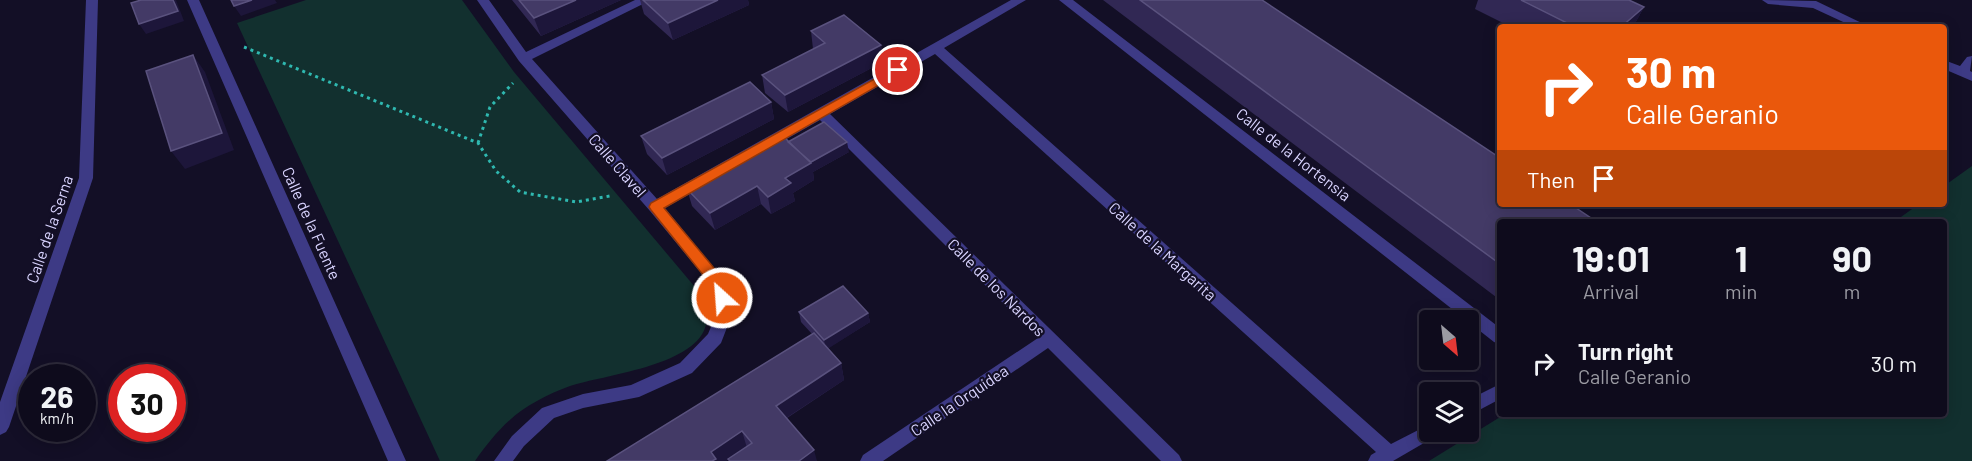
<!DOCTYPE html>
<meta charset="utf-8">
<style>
body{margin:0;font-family:Barlow,sans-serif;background:#171425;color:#f1f3f6;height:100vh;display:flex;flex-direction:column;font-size:22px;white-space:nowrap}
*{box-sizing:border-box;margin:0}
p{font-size:20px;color:#9b9ba3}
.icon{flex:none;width:33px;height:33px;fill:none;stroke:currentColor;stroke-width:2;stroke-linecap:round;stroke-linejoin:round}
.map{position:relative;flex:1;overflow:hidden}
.panel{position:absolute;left:1497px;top:219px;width:450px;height:198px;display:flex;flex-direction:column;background:#0e0b1c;border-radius:6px;box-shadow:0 3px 15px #0003,0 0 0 2px #2e2b3b}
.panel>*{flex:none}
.top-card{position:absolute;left:1497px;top:24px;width:450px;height:183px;border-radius:6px;box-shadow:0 3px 15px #0003,0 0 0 2px #2e2b3b;background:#ea580c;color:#fff;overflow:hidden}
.needle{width:39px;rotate:152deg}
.controls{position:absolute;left:1419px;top:310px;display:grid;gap:12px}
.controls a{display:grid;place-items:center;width:60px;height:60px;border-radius:6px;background:#0e0b1c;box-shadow:0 3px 15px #0003,0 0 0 2px #2e2b3b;font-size:30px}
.speed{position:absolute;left:18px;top:364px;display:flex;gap:12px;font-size:30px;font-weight:700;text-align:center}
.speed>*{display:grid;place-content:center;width:78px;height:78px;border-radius:50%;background:#0e0b1c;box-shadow:0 3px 15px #0003,0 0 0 2px #2e2b3b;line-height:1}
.speed small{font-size:15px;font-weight:400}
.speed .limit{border:9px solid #d22;background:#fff;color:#111}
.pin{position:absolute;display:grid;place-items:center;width:51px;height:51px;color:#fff;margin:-26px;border:3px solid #fff;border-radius:50%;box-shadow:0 2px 6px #0007}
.me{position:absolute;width:66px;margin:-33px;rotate:334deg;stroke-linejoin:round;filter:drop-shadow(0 0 4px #0008)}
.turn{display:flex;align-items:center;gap:21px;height:126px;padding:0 30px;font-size:27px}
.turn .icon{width:78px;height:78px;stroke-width:2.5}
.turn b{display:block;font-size:42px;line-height:51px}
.then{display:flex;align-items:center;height:57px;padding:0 30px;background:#0003;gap:12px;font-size:22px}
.eta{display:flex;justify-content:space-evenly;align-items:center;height:102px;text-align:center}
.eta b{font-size:36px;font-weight:700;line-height:42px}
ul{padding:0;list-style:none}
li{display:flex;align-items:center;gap:18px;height:84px;padding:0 30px}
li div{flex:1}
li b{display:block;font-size:22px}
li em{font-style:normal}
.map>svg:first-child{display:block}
</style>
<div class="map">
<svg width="1972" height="461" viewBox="0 0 1972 461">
<rect width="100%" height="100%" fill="#130f26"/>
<!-- green -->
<path fill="#12302f" d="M306,0H462L514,72L700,293C704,303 710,316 705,328C692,366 604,375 570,386C559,390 547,395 537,401C510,415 492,437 475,461H440L237,23Z
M1972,166V461H1429L1505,414H1944V222H1894L1919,204H1944V186Z"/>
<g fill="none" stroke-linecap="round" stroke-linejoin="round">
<!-- path -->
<path stroke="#2fb8b0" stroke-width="3" stroke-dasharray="3 4" stroke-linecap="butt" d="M244,47L478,143L496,171L520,192L576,202L610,196
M478,143L490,107L513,83"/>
<!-- minor -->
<path fill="#3d3a85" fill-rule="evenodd" d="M86,0H98L93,178L9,427L6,432L0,435V402L79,178Z
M187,0H199L406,461H388Z
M477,0H489L526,52L635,0H651L532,59L657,199L1011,0H1026L944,48L1391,444L1430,424V432H1438L1436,436L1393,461H1368L1371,455L1376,452L935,54L830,114L1179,455L1182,461H1161L1048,348L883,461H860L863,455L1038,338L820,120L665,208L727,284L733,312L721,343L692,373L639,397L583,408L554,418L524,446L513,461H494L512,436L542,408L583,394L631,385L680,363L708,334L717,312L712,286L650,211L519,61Z
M1059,0H1073L1500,328V344L1494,342Z
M1762,0L1816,1L1870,27H1854L1813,8L1768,4Z
M1972,56L1970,71L1972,72V81L1944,69V60L1960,66L1967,57Z
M1500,384V399L1468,416V400Z"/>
</g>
<!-- wall -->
<path fill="#312854" d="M512,0H621L541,36Z
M640,0H748L749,5L673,40L644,14Z
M1103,0H1262L1500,222V300Z
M1478,0H1629L1644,7L1633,27H1511L1475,9Z
M811,31L881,45L883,62L788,112L765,93L762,75L813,49Z
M771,102L774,119L667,175L647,154L641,136Z
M788,142L849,152L813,172L814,180L793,193L795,201L771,214L761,204L715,230L692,206L687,189Z
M799,312L868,313L870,322L828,348L841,363L844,380L787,418L817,461H729L728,460L607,461L812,334L801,322Z"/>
<!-- shaded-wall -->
<path fill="#1d163a" d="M173,0H176L184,21L146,34L139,24Z
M252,0H275L277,3L241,16L234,6Z
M576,0H621L541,36L534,18Z
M718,0H748L749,5L673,40L668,23Z
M1644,7L1633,27H1621Z
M881,45L883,62L788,112L785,95Z
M193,55L205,72L234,150L185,169L171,151Z
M771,102L774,119L667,175L662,158Z
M847,142L849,152L813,172L814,180L793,193L795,201L771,214L768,197L785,178Z
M757,186L761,204L715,230L710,213Z
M868,313L870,322L826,350L824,340Z
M841,363L844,380L780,422L776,406Z
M742,431L747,448L727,461H712L711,452Z
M814,450L817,461H799Z"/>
<!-- building -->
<path fill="#433a66" stroke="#5a527e" stroke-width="1.5" d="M141,0H173L178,11L139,24L131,3Z
M231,0H252L234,6Z
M519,0H576L534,18Z
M643,0H718L668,23Z
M1140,0H1262L1500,158V204H1570L1597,222H1500V264Z
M1521,0H1629L1644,7L1621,27H1575Z
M844,15L881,45L785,95L762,75L825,43L811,31Z
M193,55L222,133L171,151L146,71Z
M750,82L771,102L662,158L641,136Z
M824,122L847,142L811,162L788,142Z
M783,136L811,163L785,178L791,183L768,197L757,186L710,213L687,189Z
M843,286L868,313L824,340L799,312Z
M814,333L841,363L776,406L814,450L799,461H730L728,459L752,443L742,431L711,452L716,459L712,461H607Z"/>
<!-- route -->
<path fill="#ea580c" stroke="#983908" stroke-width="1.5" d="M898,66L904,70L902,72L664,208L724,280L729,298L727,302H717L712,286L651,210L649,207L651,203Z"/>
<g text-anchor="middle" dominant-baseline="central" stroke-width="4.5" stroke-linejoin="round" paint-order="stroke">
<!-- street labels -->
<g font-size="16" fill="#d9d4ff" stroke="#130f26">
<text transform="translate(1294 154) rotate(38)">Calle de la Hortensia</text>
<text transform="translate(618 165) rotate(49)">Calle Clavel</text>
<text transform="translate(312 223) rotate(66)">Calle de la Fuente</text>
<text transform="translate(49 229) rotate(-71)">Calle de la Serna</text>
<text transform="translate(1163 251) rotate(42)">Calle de la Margarita</text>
<text transform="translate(997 287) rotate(45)">Calle de los Nardos</text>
<text transform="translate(959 400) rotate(-34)">Calle la Orquídea</text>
</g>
</g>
</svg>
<div class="controls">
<a><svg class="needle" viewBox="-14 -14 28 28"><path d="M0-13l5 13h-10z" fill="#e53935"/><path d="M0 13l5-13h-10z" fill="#9b9ba3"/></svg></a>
<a><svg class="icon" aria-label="layers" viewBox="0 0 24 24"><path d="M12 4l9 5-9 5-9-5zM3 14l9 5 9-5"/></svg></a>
</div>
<div class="speed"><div>26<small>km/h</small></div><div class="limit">30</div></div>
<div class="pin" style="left:898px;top:70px;background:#d93025"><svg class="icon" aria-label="arrive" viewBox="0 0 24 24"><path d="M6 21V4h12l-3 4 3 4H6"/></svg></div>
<svg class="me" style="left:722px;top:298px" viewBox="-20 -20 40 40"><circle r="17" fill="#ea580c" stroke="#fff" stroke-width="3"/><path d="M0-11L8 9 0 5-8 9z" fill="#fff"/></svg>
<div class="top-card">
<div class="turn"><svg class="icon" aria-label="right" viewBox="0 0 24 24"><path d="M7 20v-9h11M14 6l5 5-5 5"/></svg><div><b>30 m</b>Calle Geranio</div></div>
<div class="then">Then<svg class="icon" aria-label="arrive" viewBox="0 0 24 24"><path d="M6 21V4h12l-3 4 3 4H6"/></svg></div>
</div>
<section class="panel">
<div class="eta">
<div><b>19:01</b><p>Arrival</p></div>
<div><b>1</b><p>min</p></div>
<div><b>90</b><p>m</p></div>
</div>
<ul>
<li><svg class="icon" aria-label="right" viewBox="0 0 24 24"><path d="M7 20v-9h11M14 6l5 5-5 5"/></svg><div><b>Turn right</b><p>Calle Geranio</p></div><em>30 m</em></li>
</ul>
</section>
</div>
